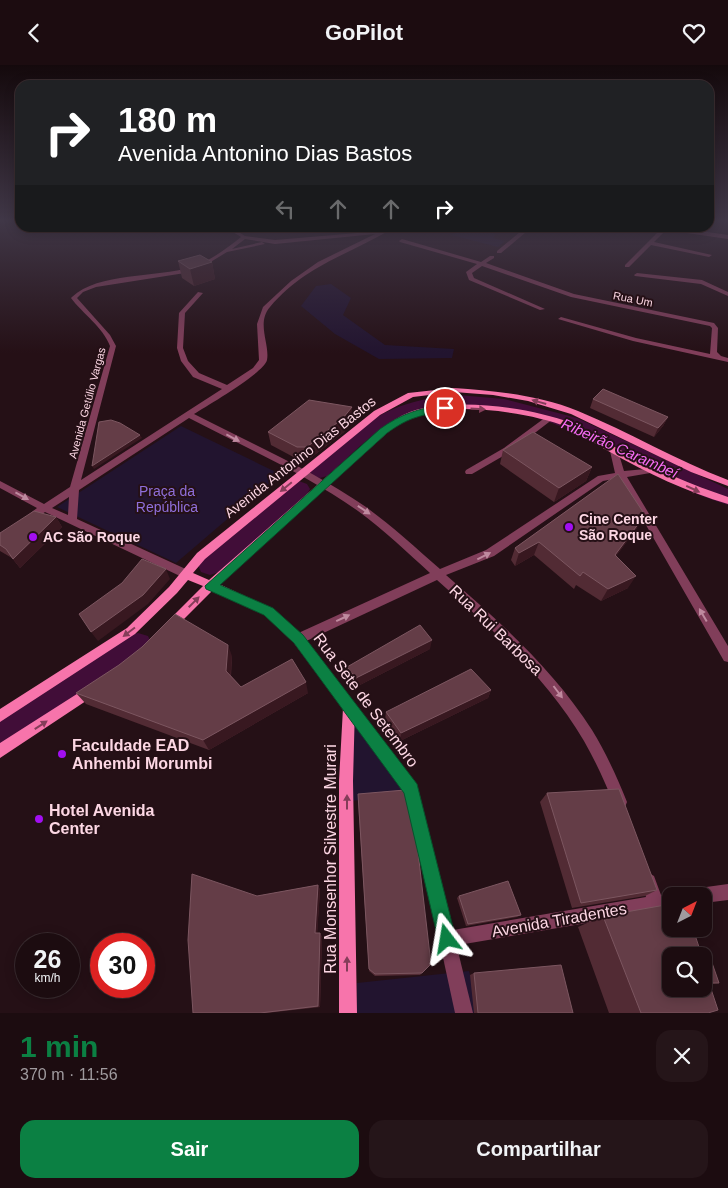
<!DOCTYPE html>
<html lang="pt">
<meta charset="utf-8">
<style>
body{margin:0;font-family:Helvetica,sans-serif;background:#251519;color:#f1f3f6;height:100vh;display:flex;flex-direction:column;font-size:19px;white-space:nowrap}
*{box-sizing:border-box;margin:0}
p{font-size:16px;color:#a09b9f}
.icon{flex:none;width:28px;height:28px;fill:none;stroke:currentColor;stroke-width:2;stroke-linecap:round;stroke-linejoin:round}
.map{position:relative;height:948px;overflow:hidden}
.sheet{display:flex;flex-direction:column;background:#1c0c10;flex:1}
.sheet>*{flex:none}
.top-card{position:absolute;left:15px;top:15px;width:699px;height:152px;border-radius:15px;box-shadow:0 2px 12px #0003,0 0 0 1px #3a2c30;background:#202124;color:#fff;overflow:hidden}
.needle{width:32px;rotate:42deg}
.fabs{position:absolute;left:662px;top:822px;display:grid;gap:10px}
.fabs a{display:grid;place-items:center;width:50px;height:50px;border-radius:10px;background:#1c0c10;box-shadow:0 2px 12px #0003,0 0 0 1px #3a2c30;font-size:25px}
.speed{position:absolute;left:15px;top:868px;display:flex;gap:10px;font-size:25px;font-weight:700;text-align:center}
.speed>*{display:grid;place-content:center;width:65px;height:65px;border-radius:50%;background:#1c0c10;box-shadow:0 2px 12px #0003,0 0 0 1px #3a2c30;line-height:1}
.speed small{font-size:12px;font-weight:400}
.speed .limit{border:8px solid #d22;background:#fff;color:#111}
.pin{position:absolute;display:grid;place-items:center;width:42px;height:42px;color:#fff;margin:-21px;border:2px solid #fff;border-radius:50%;box-shadow:0 1px 5px #0007}
.me{position:absolute;width:55px;margin:-28px;rotate:346deg;stroke-linejoin:round;filter:drop-shadow(0 0 4px #0008)}
.turn{display:flex;align-items:center;gap:18px;height:105px;padding:0 20px;font-size:22px}
.turn .icon{width:65px;height:65px;stroke-width:2.5}
.turn b{display:block;font-size:35px;line-height:42px}
.lanes{display:flex;align-items:center;height:48px;padding:0 20px;background:#0003;justify-content:center;gap:25px;direction:ltr}
.lanes .off{opacity:.35}
.round{display:grid;place-items:center;flex:none;width:52px;height:52px;border-radius:15px;background:#251519}
.head{display:flex;align-items:center;justify-content:space-between;height:85px;padding:0 20px}
h1{font-size:30px;font-weight:700;line-height:38px;color:#0b8043}
.cta{display:flex;gap:10px;margin-top:auto;padding:10px 20px}
.cta a{flex:1;height:58px;border-radius:15px;background:#0b8043;color:#fff;font-size:20px;font-weight:700;line-height:58px;text-align:center}
.cta a+a{background:#251519;color:#f1f3f6}
header{display:flex;justify-content:space-between;align-items:center;height:65px;padding:0 20px;background:#1c0c10;font-size:22px;font-weight:700}
.map>svg:first-child{display:block}
</style>
<header><svg class="icon" aria-label="back" viewBox="0 0 24 24"><path d="M15 5l-7 7 7 7"/></svg>GoPilot<svg class="icon" aria-label="heart" viewBox="0 0 24 24"><path d="M12 20l-8-8c-3-5 5-10 8-4 3-6 11-1 8 4z"/></svg></header>
<div class="map">
<svg width="728" height="948" viewBox="0 0 728 948">
<rect width="100%" height="100%" fill="#251016"/>
<!-- green -->
<path fill="#22142f" d="M463,163H491L486,166L496,169L493,173L505,176L498,182L451,170Z
M331,219L351,233L343,250L385,280L454,284L452,293L379,294L335,269L301,241L316,221Z
M181,361L280,409L176,498L57,442Z
M352,653L408,729L351,736Z
M469,906L480,948H357V918Z"/>
<g fill="none" stroke-linecap="round" stroke-linejoin="round">
<!-- river -->
<path fill="#410d38" fill-rule="evenodd" d="M458,330L504,334L577,353L728,424V440C637,413 574,345 472,342C447,341 421,343 398,354C371,367 350,392 327,411L320,413L313,411L309,406C315,396 326,390 335,382C375,348 405,334 458,330Z
M299,416L307,419L310,424L307,429L219,507L210,510L201,507L198,500L201,493L291,419Z
M138,568L148,571L152,580L148,589L11,680L0,684V651L128,571Z"/>
<!-- pedestrian -->
<path fill="#813e5a" fill-rule="evenodd" d="M447,866L453,868L455,874L473,948H455L439,874L441,868Z"/>
<!-- minor -->
<path fill="#813e5a" fill-rule="evenodd" d="M225,162H231L245,171L275,175L381,166L388,162H395C351,189 305,200 270,242C256,258 270,279 267,295C264,308 208,340 194,349C252,379 313,405 366,442C392,461 416,483 440,504L486,485L598,411L615,408L610,386L611,384L614,383L618,386L624,406L656,403L657,405L656,407L627,412L728,581V597L724,596L619,413L603,416L494,491L446,510C500,557 554,605 592,665C606,688 617,712 627,737L625,742L620,744L615,742C606,719 596,697 584,676C547,613 491,563 437,515L302,578L298,579L294,578L292,574L294,570L430,508C407,487 384,465 358,446C306,409 246,383 189,353L79,425L77,454L190,506L191,509L190,512H182L45,447L31,457H25L23,454L37,443L0,423V416L44,439L70,422L110,281C103,262 83,249 71,233L72,232C98,207 157,213 191,202C209,197 226,184 241,172ZM375,169L318,197L291,216L263,242L257,259L259,295L253,303L227,320L199,308L188,296L183,283L185,248L203,228L198,227L179,248L177,283L181,296L193,312L222,324L81,415L116,281L110,270L77,233L83,227L96,222L185,208L204,201L227,187L265,179L262,177L232,184L245,174L275,179ZM69,432L68,450L52,443Z
M526,162H532L501,188H497V186Z
M657,162H673L728,170V174L666,165L654,177L712,190L709,192L651,180L629,202H625V200L661,164Z
M402,174L481,197L490,191H494V193L486,198L574,229L714,258L718,263L717,287L721,291L728,293V297L633,276L558,254L561,252L636,273L710,289L712,263L710,261L571,232L482,201L472,208L474,213L545,244L540,245L469,215L466,207L477,199L400,177L399,176Z
M637,208L702,215L728,227V231L701,219L635,211L634,210Z
M546,352H549L553,354L510,387L472,409H466L465,407L466,405L504,383Z
M349,635L353,637L416,720L453,865L646,832L641,816L644,811L649,808L654,811L661,830L671,828L677,831H671V844L666,845L669,855L667,861L661,863L655,861L651,847L447,882L441,880L405,728L345,645L343,641L345,637Z
M728,819V835L704,838V831H691L693,825L699,823Z"/>
<!-- secondary -->
<path fill="#f774ab" fill-rule="evenodd" d="M454,323C495,326 539,330 578,346C629,367 676,395 728,415V421L691,407L571,349L528,336L493,330L454,327L413,332L380,350L205,494L193,508L209,515L381,364C390,357 400,351 410,347C453,332 530,342 571,358C590,365 606,378 624,387C657,405 692,420 728,432V439C687,427 647,408 610,387C595,379 582,369 567,362C530,347 458,338 420,349C408,353 397,360 387,368L219,519L273,544L302,570L355,641L353,716L357,948H339V716L343,643L294,578L265,550L212,526L175,563L171,565L167,563L165,560L167,557L203,521L188,515L177,528L135,569L0,657V644L127,563L169,522L197,488L374,346L408,328Z
M91,620L95,622L97,626L95,630L0,693V678Z"/>
</g>
<!-- wall -->
<path fill="#522b34" d="M178,196L212,197L215,214L194,221L182,213Z
M593,334L668,352L663,361L654,372L590,343Z
M352,355L344,367L308,395H299L271,380L268,367Z
M503,385L592,402L586,416L554,437L500,399Z
M618,409L637,463L616,491L628,523L601,536L576,520L574,524L534,490L515,501L511,495L515,483Z
M56,452L62,462L20,503L12,493L0,486V468Z
M430,584L356,622L347,611V602Z
M232,591L231,611L241,622L308,628L209,685L86,639L76,628Z
M491,625L488,633L400,676L385,655L386,647Z
M547,728L657,825L645,831L572,843L540,737Z
M358,737L422,908L420,910L375,911L369,906Z
M318,820L320,825L317,868H320L322,872L320,942L266,948H193L257,831Z
M459,831L521,850L517,852L466,861L457,833Z
M603,851L705,893L710,892L719,918L711,919L710,921L708,948H609L578,862Z
M474,908L573,948H474L470,910Z"/>
<!-- shaded-wall -->
<path fill="#381820" d="M212,197L215,214L194,221L190,204Z
M352,342V355L344,367L308,395L307,382Z
M668,352L663,361L654,372L658,363Z
M140,370L142,373L94,404L92,401Z
M592,402L586,416L554,437L559,423Z
M645,450L637,463L608,502L615,490Z
M56,452L62,462L20,503L13,494Z
M539,477L534,490L515,501L519,488Z
M166,504L170,514L148,539L98,576L91,567Z
M636,511L628,523L601,536L608,524Z
M432,575L430,584L356,622V613Z
M228,580L232,591L230,617L226,606Z
M306,617L308,628L209,685L203,675Z
M491,625L488,633L400,676L401,668Z
M318,820L320,825L317,872L315,868Z
M320,868L322,872L320,942L318,941Z"/>
<!-- building -->
<path fill="#643d47" stroke="#7c5660" d="M200,190L212,197L190,204L178,196Z
M603,324L668,352L658,363L593,334Z
M309,335L352,342L343,353L307,382H297L268,367Z
M111,355L120,358L140,370L92,401L99,357Z
M533,367L592,402L559,423L503,385Z
M618,409L645,450L615,490L636,511L608,524L583,507L580,511L539,477L519,488L515,483Z
M34,446L56,452L13,494L6,484L0,480V468Z
M142,494L166,504L143,530L91,567L79,549L122,518Z
M175,549L228,580L226,606L241,622L292,594L306,617L203,675L76,628L119,600L142,582Z
M420,560L432,575L356,613L347,602Z
M471,604L491,625L401,668L386,647Z
M619,724L657,825L581,838L547,728Z
M405,725L415,761L431,899L422,908L375,909L369,904L358,729Z
M192,809L257,831L318,820L315,868H320L318,941L260,948H193L188,875Z
M508,816L521,850L468,859L459,831Z
M671,839V864H693L702,891H671V924H704V892L707,894L710,892L719,918H711L710,921L718,945L708,948H641L603,851Z
M561,900L573,948H478L474,908Z"/>
<!-- one-way arrows -->
<defs><path id="oneway-solid" d="M-6-.8H1V-3.2L6.5 0L1 3.2V.8H-6Z" transform="scale(1.25)"/></defs>
<g fill="#843d59">
<use href="#oneway-solid" transform="translate(539 337) rotate(-164)"/>
<use href="#oneway-solid" transform="translate(478 344) rotate(3)"/>
<use href="#oneway-solid" transform="translate(286 422) rotate(141)"/>
<use href="#oneway-solid" transform="translate(693 424) rotate(25)"/>
<use href="#oneway-solid" transform="translate(194 537) rotate(-45)"/>
<use href="#oneway-solid" transform="translate(129 567) rotate(143)"/>
<use href="#oneway-solid" transform="translate(41 660) rotate(-33)"/>
<use href="#oneway-solid" transform="translate(347 737) rotate(-90)"/>
<use href="#oneway-solid" transform="translate(347 899) rotate(-90)"/>
</g>
<g fill="#bf8a9f">
<use href="#oneway-solid" transform="translate(233 373) rotate(28)"/>
<use href="#oneway-solid" transform="translate(22 431) rotate(29)"/>
<use href="#oneway-solid" transform="translate(364 445) rotate(34)"/>
<use href="#oneway-solid" transform="translate(484 491) rotate(-27)"/>
<use href="#oneway-solid" transform="translate(703 550) rotate(-120)"/>
<use href="#oneway-solid" transform="translate(343 553) rotate(-25)"/>
<use href="#oneway-solid" transform="translate(558 627) rotate(53)"/>
</g>
<!-- sky -->
<linearGradient id="sky" x2="0" y2="1"><stop stop-color="#14090c"/><stop offset="0.54" stop-color="#403747"/><stop offset="1" stop-color="#403747" stop-opacity="0"/></linearGradient>
<rect width="728" height="288" fill="url(#sky)"/>
<!-- route -->
<path fill="#0b8043" stroke="#07532c" d="M445,340L449,343L448,345C420,351 411,351 387,368L220,520L273,543L303,570L417,719L456,874L453,880L447,883L440,880L438,874L404,728L294,578L264,550L206,524L205,521L380,364C401,349 419,343 445,340Z"/>
<!-- markers -->
<g fill="#a20ff1" stroke="#251016" stroke-width="2">
<circle cx="569" cy="462" r="5"/>
<circle cx="33" cy="472" r="5"/>
<circle cx="62" cy="689" r="5"/>
<circle cx="39" cy="754" r="5"/>
</g>
<g text-anchor="middle" dominant-baseline="central" stroke-width="4" stroke-linejoin="round" paint-order="stroke">
<!-- far-street labels -->
<g font-size="11" fill="#fdd7e4" stroke="#251016">
<text transform="translate(633 234) rotate(11)">Rua Um</text>
<text transform="translate(87 338) rotate(-75)">Avenida Getúlio Vargas</text>
</g>
<!-- street labels -->
<g font-size="14" fill="#fdd7e4" stroke="#251016">
<text transform="translate(300 392) rotate(-38)">Avenida Antonino Dias Bastos</text>
</g>
<!-- park labels -->
<g font-size="14" fill="#8f6fdb" stroke="#251016">
<text x="167" y="426">Praça da<tspan x="167" dy="16">República</tspan></text>
</g>
<!-- poi labels -->
<g font-size="14" font-weight="bold" fill="#fdd7e4" stroke="#251016" text-anchor="start">
<text x="579" y="454">Cine Center<tspan x="579" dy="16">São Roque</tspan></text>
<text x="43" y="472">AC São Roque</text>
</g>
<!-- water labels -->
<g font-size="15" font-style="italic" fill="#f66bf4" stroke="#251016">
<text transform="translate(620 383) rotate(24)">Ribeirão Carambeí</text>
</g>
<!-- near-street labels -->
<g font-size="16" fill="#fdd7e4" stroke="#251016">
<text transform="translate(496 565) rotate(44)">Rua Rui Barbosa</text>
<text transform="translate(366 635) rotate(53)">Rua Sete de Setembro</text>
<text transform="translate(330 794) rotate(-90)">Rua Monsenhor Silvestre Murari</text>
<text transform="translate(559 855) rotate(-10)">Avenida Tiradentes</text>
</g>
<!-- near-poi labels -->
<g font-size="16" font-weight="bold" fill="#fdd7e4" stroke="#251016" text-anchor="start">
<text x="72" y="680">Faculdade EAD<tspan x="72" dy="18">Anhembi Morumbi</tspan></text>
<text x="49" y="745">Hotel Avenida<tspan x="49" dy="18">Center</tspan></text>
</g>
</g>
</svg>
<div class="fabs">
<a><svg class="needle" viewBox="-14 -14 28 28"><path d="M0-13l5 13h-10z" fill="#e53935"/><path d="M0 13l5-13h-10z" fill="#a09b9f"/></svg></a>
<a><svg class="icon" aria-label="search" viewBox="0 0 24 24"><circle cx="10" cy="10" r="6"/><path d="M15 15l6 6"/></svg></a>
</div>
<div class="speed"><div>26<small>km/h</small></div><div class="limit">30</div></div>
<div class="pin" style="left:445px;top:343px;background:#d93025"><svg class="icon" aria-label="arrive" viewBox="0 0 24 24"><path d="M6 21V4h12l-3 4 3 4H6"/></svg></div>
<svg class="me" style="left:447px;top:874px" viewBox="-20 -20 40 40"><path d="M0-17L14 15 0 8-14 15z" fill="#0b8043" stroke="#fff" stroke-width="4"/></svg>
<div class="top-card">
<div class="turn"><svg class="icon" aria-label="right" viewBox="0 0 24 24"><path d="M7 20v-9h11M14 6l5 5-5 5"/></svg><div><b>180 m</b>Avenida Antonino Dias Bastos</div></div>
<div class="lanes"><svg class="icon off" aria-label="left" viewBox="0 0 24 24"><path d="M17 20v-9H6M10 6l-5 5 5 5"/></svg><svg class="icon off" aria-label="ahead" viewBox="0 0 24 24"><path d="M12 20V5M6 11l6-6 6 6"/></svg><svg class="icon off" aria-label="ahead" viewBox="0 0 24 24"><path d="M12 20V5M6 11l6-6 6 6"/></svg><svg class="icon" aria-label="right" viewBox="0 0 24 24"><path d="M7 20v-9h11M14 6l5 5-5 5"/></svg></div>
</div>
</div>
<section class="sheet">
<div class="head"><div><h1>1 min</h1><p>370 m · 11:56</p></div><a class="round"><svg class="icon" aria-label="close" viewBox="0 0 24 24"><path d="M6 6l12 12M18 6L6 18"/></svg></a></div>
<div class="cta"><a>Sair</a><a>Compartilhar</a></div>
</section>
